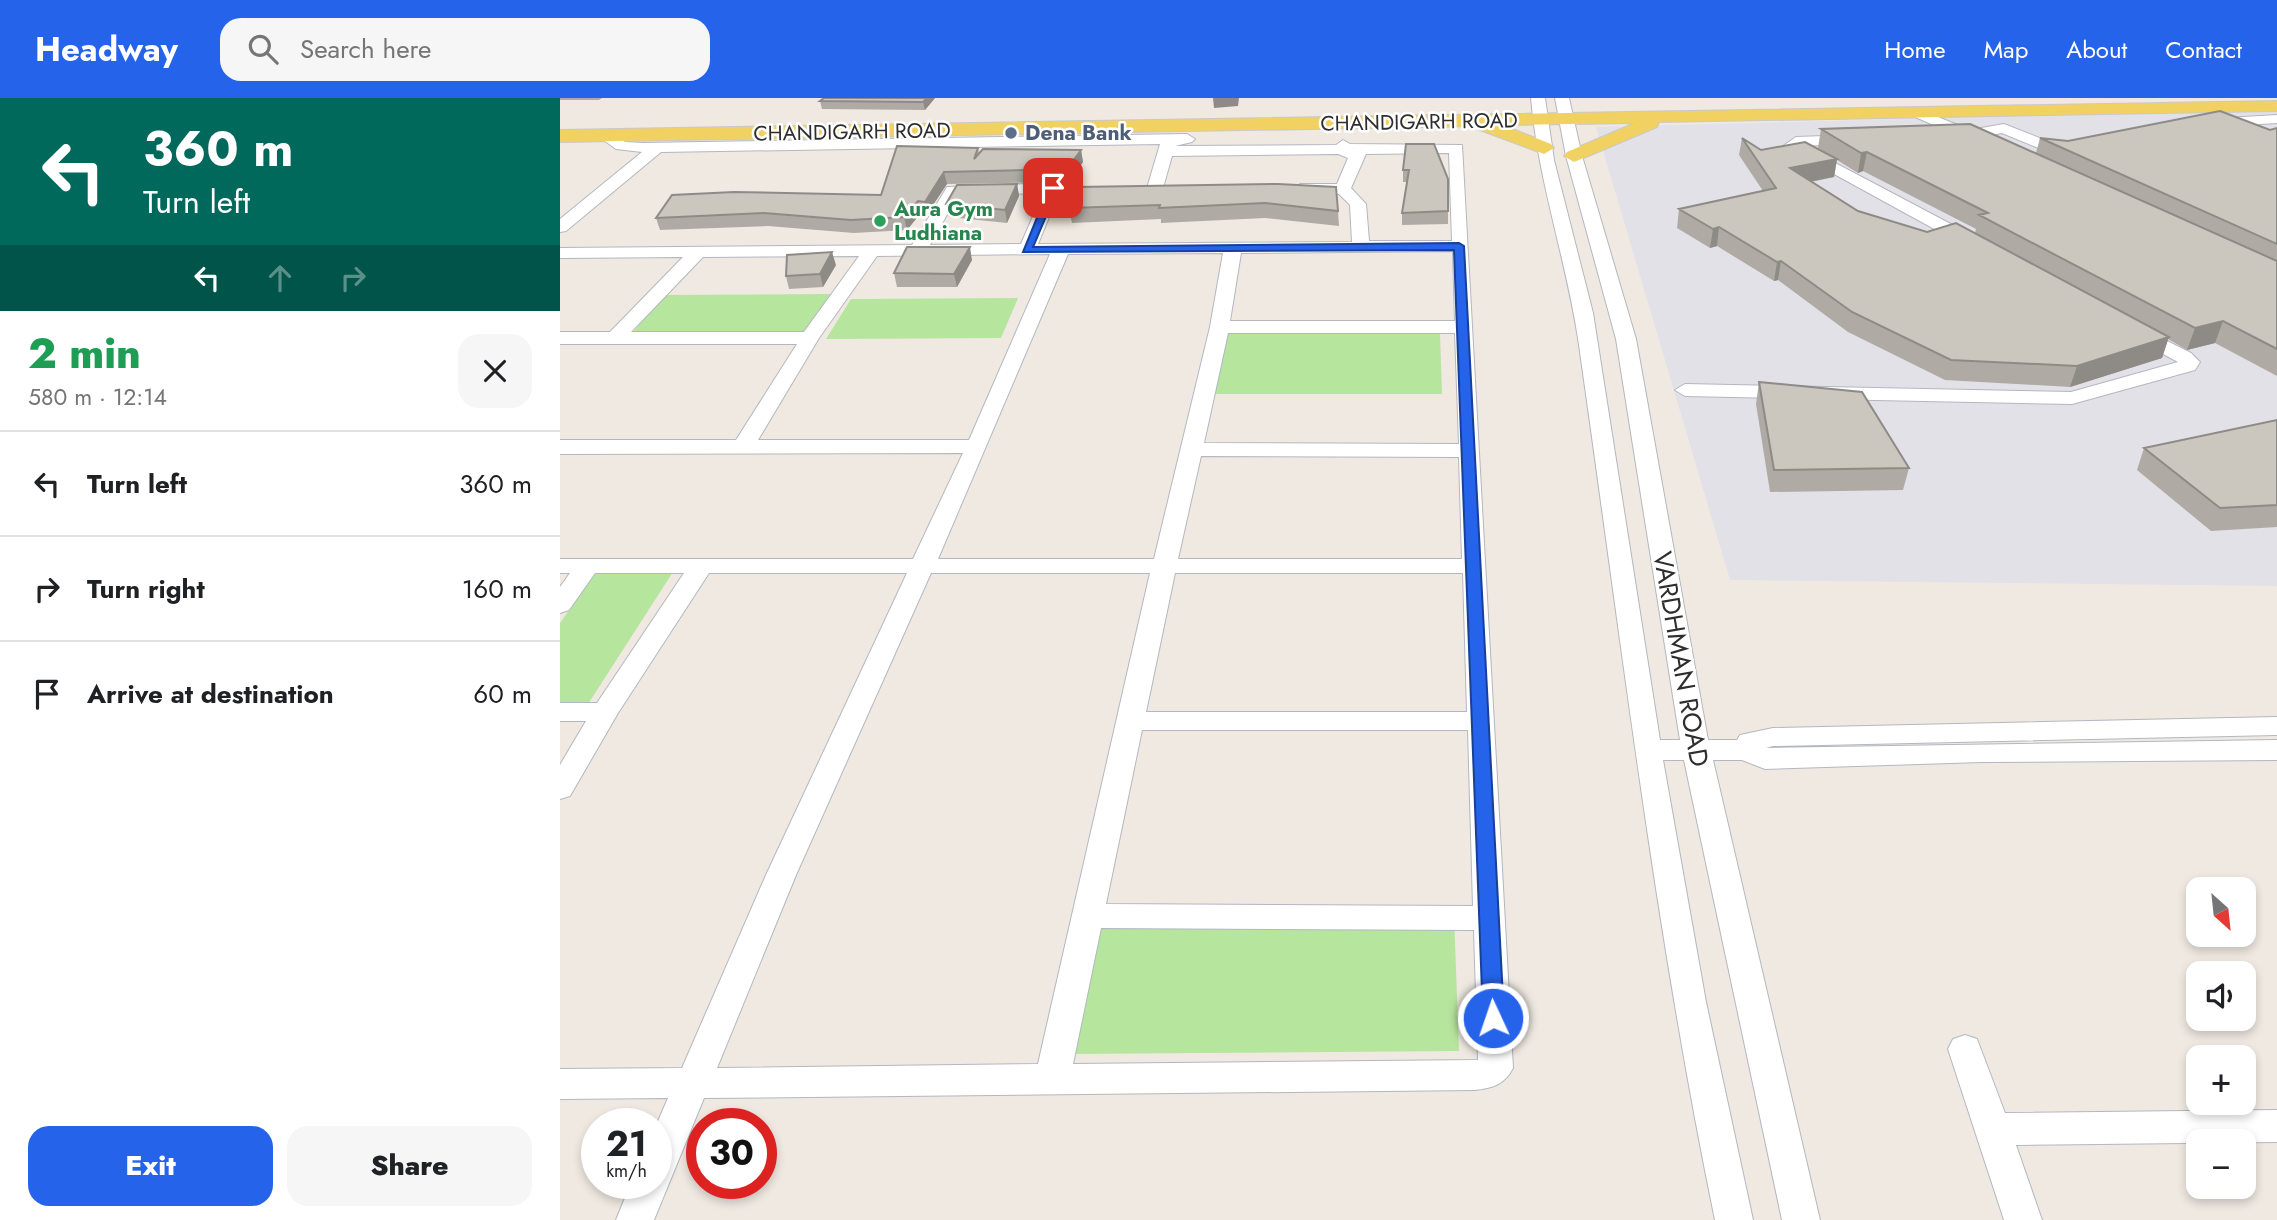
<!DOCTYPE html>
<meta charset="utf-8">
<style>
body{margin:0;font-family:Jost,sans-serif;background:#f6f6f6;color:#202124;height:100vh;display:flex;flex-direction:column;font-size:26px;white-space:nowrap}
*{box-sizing:border-box;margin:0}
p{font-size:23px;color:#757577}
.icon{flex:none;width:38px;height:38px;fill:none;stroke:currentColor;stroke-width:2;stroke-linecap:round;stroke-linejoin:round}
.map{position:relative;flex:1;overflow:hidden}
.drawer{display:flex;flex-direction:column;background:#fff;width:560px}
.drawer>*{flex:none}
.guide{background:#00695c;color:#fff;overflow:hidden}
.needle{width:46px;rotate:153deg}
.buttons{position:absolute;left:1626px;top:779px;display:grid;gap:14px}
.buttons a{display:grid;place-items:center;width:70px;height:70px;border-radius:14px;background:#fff;box-shadow:0 4px 10px #0003;font-size:35px}
.speed{position:absolute;left:21px;top:1010px;display:flex;gap:14px;font-size:35px;font-weight:700;text-align:center}
.speed>*{display:grid;place-content:center;width:91px;height:91px;border-radius:50%;background:#fff;box-shadow:0 4px 10px #0003;line-height:1}
.speed small{font-size:18px;font-weight:400}
.speed .limit{border:10px solid #d22;background:#fff;color:#111}
.pin{position:absolute;display:grid;place-items:center;width:60px;height:60px;color:#fff;margin:-30px;border-radius:14px;box-shadow:0 4px 10px #0006}
.me{position:absolute;width:77px;margin:-38px;rotate:357deg;stroke-linejoin:round;filter:drop-shadow(0 0 5px #0008)}
.turn{display:flex;align-items:center;gap:24px;height:147px;padding:0 28px;font-size:32px}
.turn .icon{width:91px;height:91px;stroke-width:2.5}
.turn b{display:block;font-size:49px;line-height:60px}
.lanes{display:flex;align-items:center;height:66px;padding:0 28px;background:#0003;justify-content:center;gap:35px;direction:ltr}
.lanes .off{opacity:.35}
.round{display:grid;place-items:center;flex:none;width:74px;height:74px;border-radius:21px;background:#f6f6f6}
.headline{display:flex;align-items:center;justify-content:space-between;height:119px;padding:0 28px}
h1{font-size:42px;font-weight:800;line-height:52px;color:#1e9e55}
.button{display:flex;gap:14px;margin-top:auto;padding:14px 28px}
.button a{flex:1;height:80px;border-radius:21px;background:#2563eb;color:#fff;font-size:28px;font-weight:800;line-height:80px;text-align:center}
.button a+a{background:#f6f6f6;color:#202124}
ul{padding:0;list-style:none}
li{display:flex;align-items:center;gap:21px;height:105px;padding:0 28px;border-top:2px solid #e0e0e0}
li div{flex:1}
li b{display:block;font-size:26px}
li em{font-style:normal}
header{display:flex;align-items:center;gap:42px;box-sizing:border-box;height:98px;padding:0 35px;background:#2563eb;color:#fff}
header strong{font-size:33px}
nav{display:flex;gap:38px;margin-inline-start:auto;font-size:24px}
.search{width:490px;height:63px;background:#f6f6f6;display:flex;align-items:center;gap:18px;box-sizing:border-box;padding:0 24px;border-radius:21px;color:#757577;font-size:26px}
main{display:flex;flex:1;min-height:0}
.map>svg:first-child{display:block}
</style>
<header>
<strong>Headway</strong>
<div class="search"><svg class="icon" aria-label="search" viewBox="0 0 24 24"><circle cx="10" cy="10" r="6"/><path d="M15 15l6 6"/></svg>Search here</div>
<nav><a>Home</a><a>Map</a><a>About</a><a>Contact</a></nav>
</header>
<main>
<section class="drawer">
<div class="guide">
<div class="turn"><svg class="icon" aria-label="left" viewBox="0 0 24 24"><path d="M17 20v-9H6M10 6l-5 5 5 5"/></svg><div><b>360 m</b>Turn left</div></div>
<div class="lanes"><svg class="icon" aria-label="left" viewBox="0 0 24 24"><path d="M17 20v-9H6M10 6l-5 5 5 5"/></svg><svg class="icon off" aria-label="ahead" viewBox="0 0 24 24"><path d="M12 20V5M6 11l6-6 6 6"/></svg><svg class="icon off" aria-label="right" viewBox="0 0 24 24"><path d="M7 20v-9h11M14 6l5 5-5 5"/></svg></div>
</div>
<div class="headline"><div><h1>2 min</h1><p>580 m · 12:14</p></div><a class="round"><svg class="icon" aria-label="close" viewBox="0 0 24 24"><path d="M6 6l12 12M18 6L6 18"/></svg></a></div>
<ul>
<li><svg class="icon" aria-label="left" viewBox="0 0 24 24"><path d="M17 20v-9H6M10 6l-5 5 5 5"/></svg><div><b>Turn left</b></div><em>360 m</em></li>
<li><svg class="icon" aria-label="right" viewBox="0 0 24 24"><path d="M7 20v-9h11M14 6l5 5-5 5"/></svg><div><b>Turn right</b></div><em>160 m</em></li>
<li><svg class="icon" aria-label="arrive" viewBox="0 0 24 24"><path d="M6 21V4h12l-3 4 3 4H6"/></svg><div><b>Arrive at destination</b></div><em>60 m</em></li>
</ul>
<div class="button"><a>Exit</a><a>Share</a></div>
</section>
<div class="map">
<svg width="1717" height="1122" viewBox="0 0 1717 1122">
<rect width="100%" height="100%" fill="#efe9e1"/>
<!-- industrial -->
<path fill="#e3e1e8" d="M1717,11V488L1170,482L1036,29Z"/>
<!-- green -->
<path fill="#b6e59e" d="M271,196L245,236L71,237L104,197Z
M458,200L441,240L266,241L291,201Z
M659,236H880L882,296H646Z
M36,474H113L28,606H0V525Z
M894,817L899,953L509,956L537,820Z"/>
<g fill="none" stroke-linecap="round" stroke-linejoin="round">
<!-- minor casing -->
<g stroke="#b4b7c1" stroke-width="2">
<path id="minor" d="M971,0H985L994,62L1033,215L1100,642H1120L1056,241L1006,58L995,0H1009L1022,58L1076,241L1148,642H1177L1180,637L1213,630L1717,619V637L1213,648L1206,650L1717,642V662L1422,664L1205,671L1182,662H1153L1260,1122H1222L1124,662H1103L1146,904L1193,1122H1155C1095,832 1061,540 1019,247C1007,163 978,84 971,0Z
M1358,11L1410,32L1444,26L1500,48L1512,47L1520,52L1517,55L1493,56L1442,35L1408,42L1353,18V12Z
M1717,17V25L1649,29L1642,25L1649,21Z
M46,33L65,44L83,45L627,36L635,41L632,44L615,48L776,47L783,42L790,46L902,47L953,970C945,986 933,990 915,992L144,1000L94,1122H56L71,1085H96V1028L108,1000L0,1001V971L122,970L206,777L347,475H149L58,615L10,698L0,701V667L26,623H0V605H37L124,475H35L9,512L0,515V489L10,475H0V461H353L403,355L0,356V342H176L237,246H0V234H50L123,159L0,160V150L352,147L387,89L493,85L501,90L478,146L792,144L790,107L779,96H740L732,91L740,86H777L788,60L778,56L612,58L601,97L593,102L585,97L600,46L101,54L6,133L0,134V121L82,54L56,51L38,38ZM889,55L892,143H809L806,106L791,90L806,56ZM483,95L461,146L370,147L398,97ZM893,153L895,223H670L681,155ZM663,155L650,229L594,461H378L508,156ZM490,156L409,342H198L259,240L317,158ZM299,158L244,234H71L143,159ZM668,235H895L899,346L644,345ZM641,358L899,359L902,461H618ZM371,475H590L478,966L157,970L236,777ZM615,475H903L907,614H586ZM582,632H908L913,808L546,806ZM541,830L914,832L918,962L513,966Z
M1294,37L1302,42L1299,45L1243,48L1421,142L1424,146L1421,150H1409L1223,48L1236,39Z
M1575,227L1631,255L1640,264L1635,272L1512,306L1125,298L1115,292L1125,286L1511,294L1618,264L1568,237L1565,233Z
M1405,937L1417,941L1445,1015L1717,1012V1044L1456,1047L1482,1122H1444L1388,951L1393,941Z"/>
</g>
<!-- major casing -->
<g stroke="#c9c9c9" stroke-width="2">
<path id="major" d="M1717,3V13L1099,24L1097,29L1014,64L1004,58L1007,54L1075,25L942,27L991,46L994,50L984,56L920,32L918,28L0,44V32Z"/>
</g>
<!-- minor -->
<use href="#minor" fill="#fff" fill-rule="evenodd"/>
<!-- major -->
<use href="#major" fill="#f2d163" fill-rule="evenodd"/>
</g>
<!-- wall -->
<path fill="#afaba4" fill-rule="evenodd" d="M0,0H42L39,2H0Z
M264,0H375L365,12L262,11L260,3Z
M1717,30V278L1655,245L1627,252L1608,241L1602,260L1510,289L1385,282L1288,234L1218,182L1214,183L1157,148L1150,150L1117,130L1119,111L1203,93L1179,57L1182,40L1201,52L1269,57L1258,50L1261,31L1476,55L1480,40L1508,43L1710,32ZM1277,62L1298,75L1303,73L1416,131L1415,135L1367,134L1298,113L1251,84L1274,79Z
M846,46L888,81V126L842,127V115L847,84H843V72Z
M418,50L419,55L521,52L523,64L509,84L387,86L367,116H360L347,132L294,135L208,128L100,132L96,120L321,97Z
M457,86L459,98L447,125L389,119L386,106Z
M718,86L778,113L779,128L705,120L601,125V121L512,125L509,110Z
M412,162L397,189H337L334,175Z
M276,167L263,189L229,191L226,178Z
M1199,284L1349,370L1343,392L1210,394L1196,306Z
M1717,322V429L1651,433L1577,372L1584,350Z"/>
<!-- shaded-wall -->
<path fill="#8e8b86" d="M367,0H375L365,12L363,4Z
M653,0H679L678,8L654,10Z
M521,52L523,64L509,84L507,71Z
M1307,54L1303,73L1298,75L1301,55Z
M1277,61L1274,79L1227,88L1230,70Z
M384,74L387,86L367,116L365,104Z
M457,86L459,98L447,125L445,112Z
M358,103L360,116L347,132L344,119Z
M1159,129L1157,148L1150,150L1153,131Z
M410,149L412,162L397,189L394,176Z
M272,154L276,167L263,189L260,176Z
M1221,163L1218,182L1214,183L1217,164Z
M1663,223L1655,245L1627,252L1635,230Z
M1609,239L1602,260L1510,289L1517,268Z"/>
<!-- building -->
<path fill="#cbc7bf" stroke="#8e8b86" stroke-width="2" d="M264,0H367L363,4L260,3Z
M1660,13L1710,32L1717,30V146L1480,40L1508,43Z
M1410,26L1717,163V251L1663,223L1635,230L1419,117L1428,115L1307,54L1301,55L1261,31Z
M1182,40L1201,52L1245,44L1277,61L1230,70L1298,113L1367,134L1396,125L1609,239L1517,268L1391,262L1292,214L1221,163L1217,164L1159,129L1153,131L1119,111L1216,90Z
M846,46H874L888,81V113L842,115L849,72H843Z
M337,48L418,50L414,61L423,51L521,52L507,71L384,74L365,104L358,103L344,119L291,122L204,115L96,120L112,97L174,94L321,97Z
M457,86L445,112L386,106L397,87Z
M718,86L776,89L778,113L705,105L599,110L600,107L509,110L516,89Z
M347,149H410L394,176L334,175Z
M272,154L260,176L226,178L227,157Z
M1199,284L1302,294L1349,370L1214,372Z
M1717,322V407L1660,410L1584,350Z"/>
<!-- route -->
<path fill="#2563eb" stroke="#184099" stroke-width="2" d="M490,88L498,90L473,149L899,145L904,148L944,920L941,926L933,929L926,926L923,920L894,152L463,154Z"/>
<!-- markers -->
<circle fill="#5c6f8a" stroke="#fff" stroke-width="2.5" cx="451" cy="35" r="7"/>
<circle fill="#2e9e5b" stroke="#fff" stroke-width="2.5" cx="320" cy="123" r="7"/>
<g text-anchor="middle" dominant-baseline="central" stroke-width="5" stroke-linejoin="round" paint-order="stroke">
<!-- far-street labels -->
<g font-size="21" fill="#2e2e2e" stroke="#fff">
<text transform="translate(859 24) rotate(-1)">CHANDIGARH ROAD</text>
<text transform="translate(292 34) rotate(-1)">CHANDIGARH ROAD</text>
</g>
<!-- far-service labels -->
<g font-size="21" font-weight="bold" fill="#4e5e75" stroke="#fff" text-anchor="start">
<text x="465" y="35">Dena Bank</text>
</g>
<!-- far-leisure labels -->
<g font-size="21" font-weight="bold" fill="#27864d" stroke="#fff" text-anchor="start">
<text x="334" y="111">Aura Gym<tspan x="334" dy="24">Ludhiana</tspan></text>
</g>
<!-- street labels -->
<g font-size="26" fill="#2e2e2e" stroke="#fff">
<text transform="translate(1121 561) rotate(80)">VARDHMAN ROAD</text>
</g>
</g>
</svg>
<div class="buttons">
<a><svg class="needle" viewBox="-14 -14 28 28"><path d="M0-13l5 13h-10z" fill="#e53935"/><path d="M0 13l5-13h-10z" fill="#757577"/></svg></a>
<a><svg class="icon" aria-label="sound" viewBox="0 0 24 24"><path d="M4 9h4l5-4v14l-5-4H4zM17 9q2 3 0 6"/></svg></a>
<a>+</a>
<a>−</a>
</div>
<div class="speed"><div>21<small>km/h</small></div><div class="limit">30</div></div>
<div class="pin" style="left:493px;top:90px;background:#d93025"><svg class="icon" aria-label="arrive" viewBox="0 0 24 24"><path d="M6 21V4h12l-3 4 3 4H6"/></svg></div>
<svg class="me" style="left:933px;top:920px" viewBox="-20 -20 40 40"><circle r="17" fill="#2563eb" stroke="#fff" stroke-width="3"/><path d="M0-11L8 9 0 5-8 9z" fill="#fff"/></svg>
</div>
</main>
